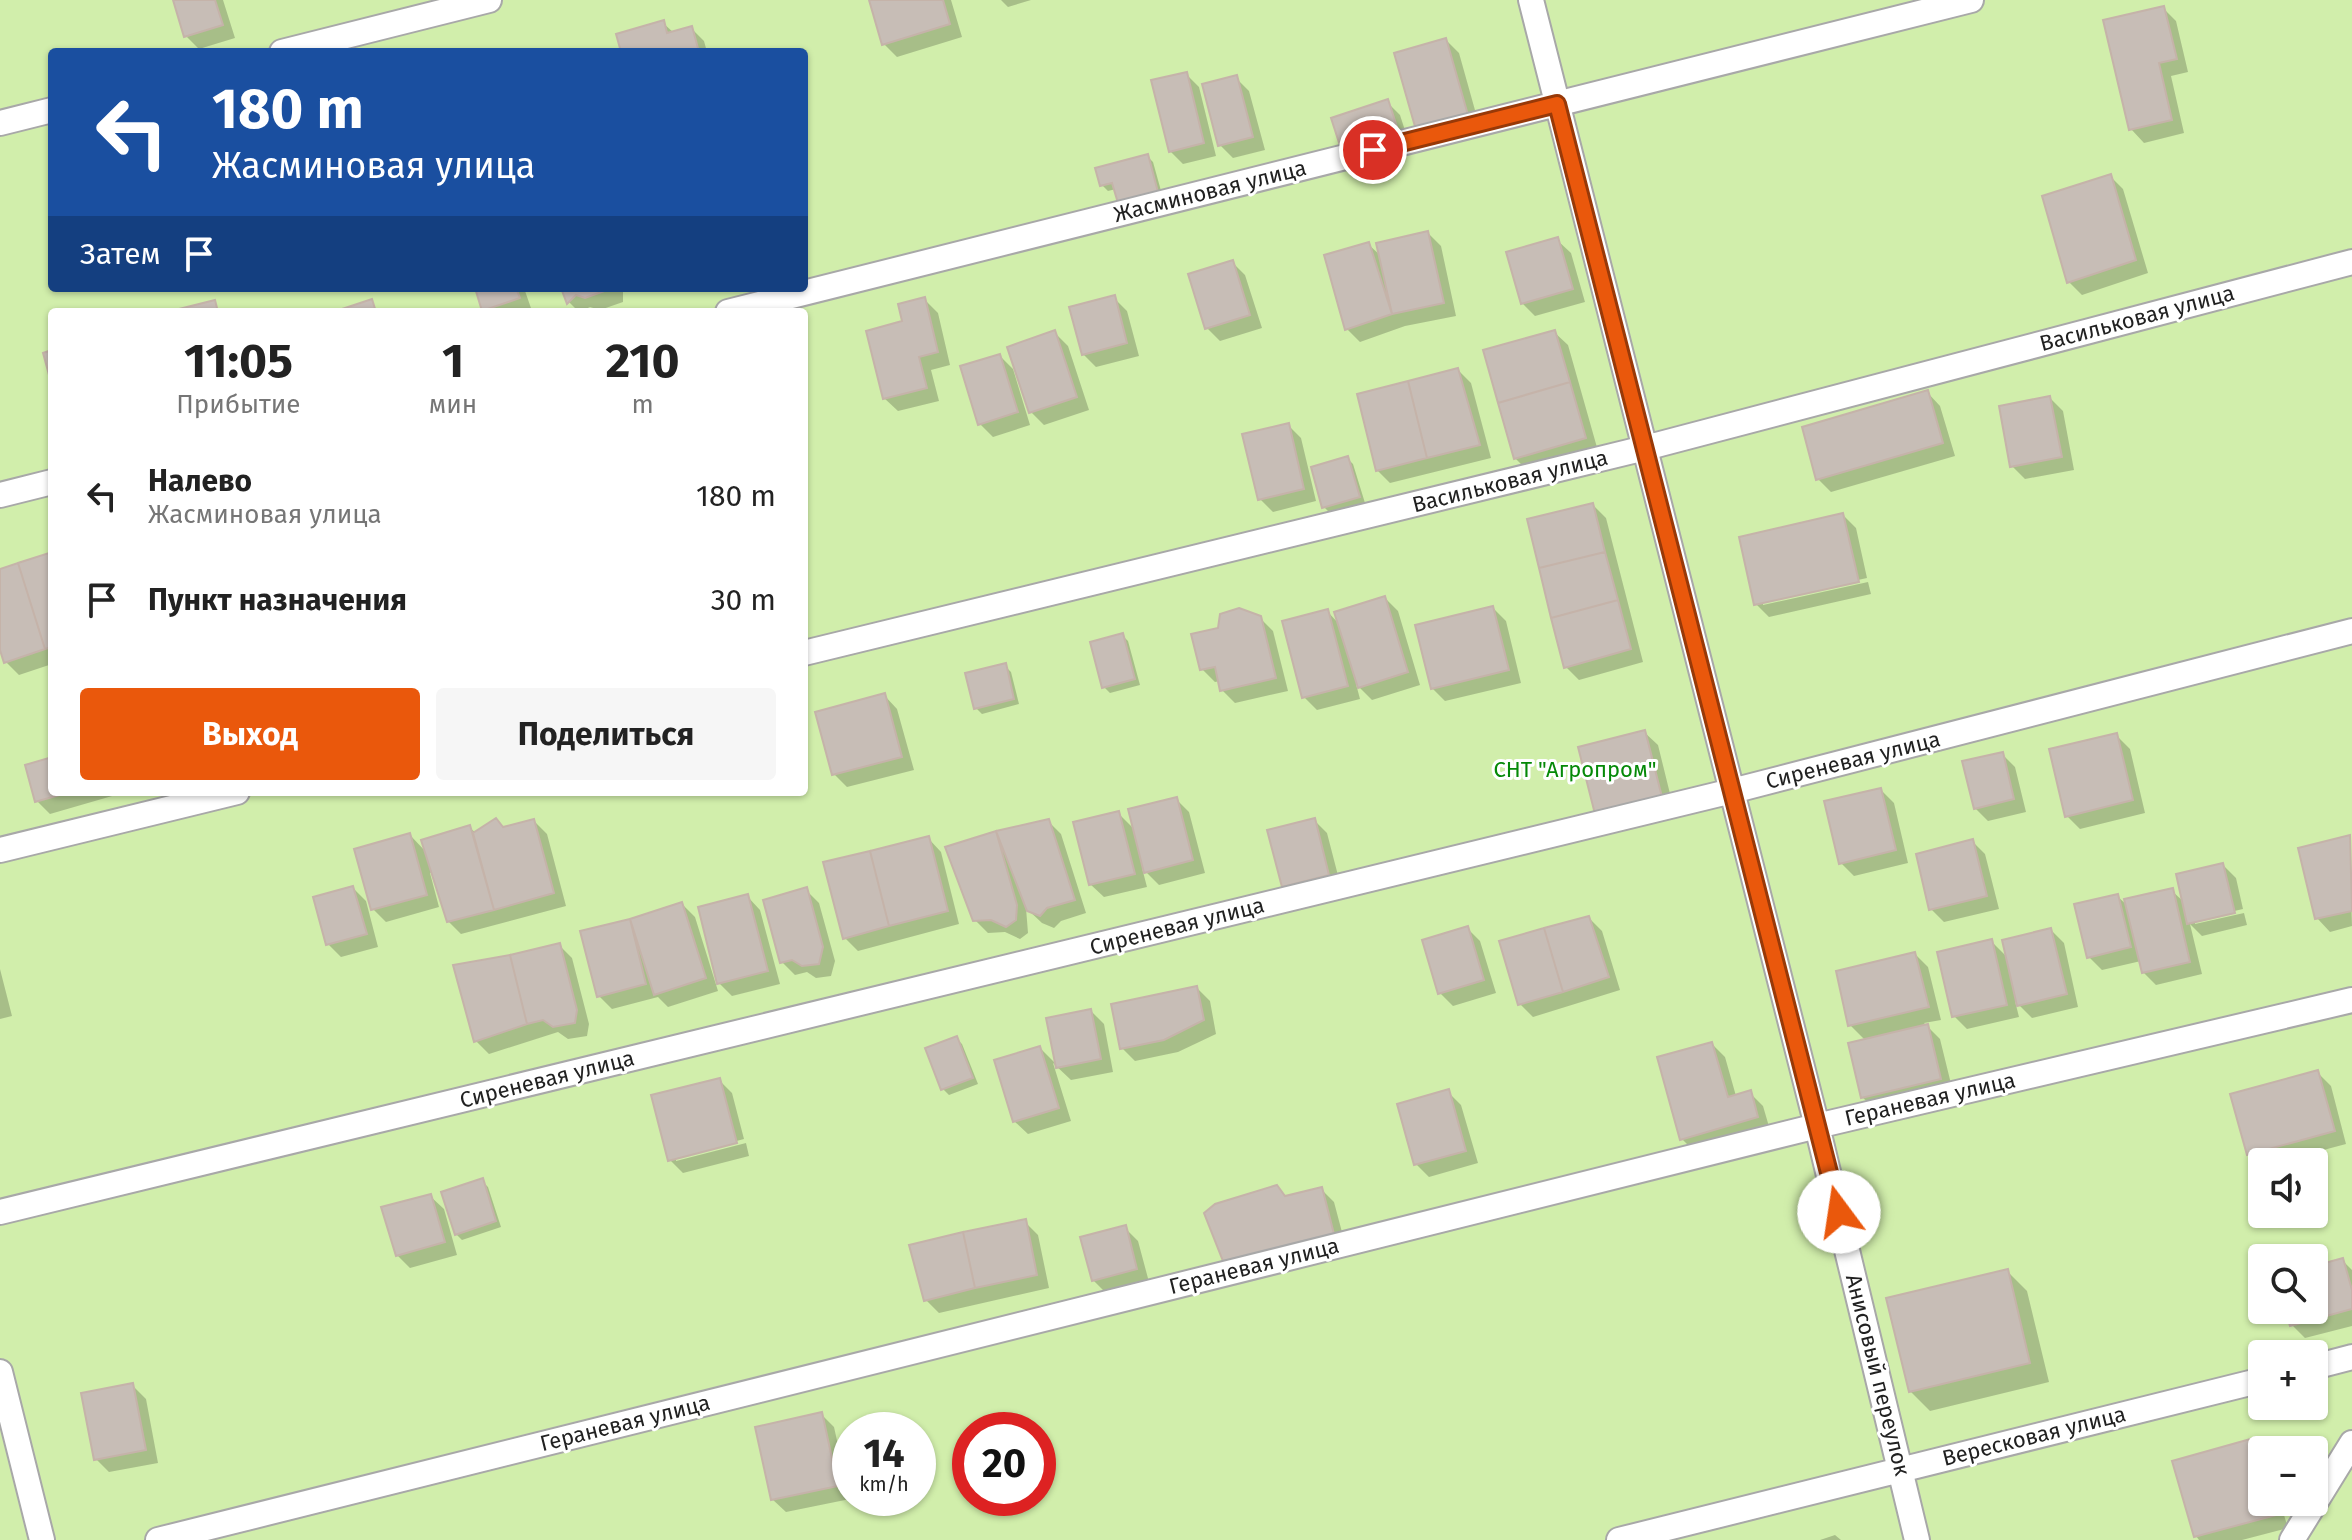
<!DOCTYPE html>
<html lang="ru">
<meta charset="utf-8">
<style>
body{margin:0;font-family:"Fira Sans",sans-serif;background:#f6f6f6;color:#222;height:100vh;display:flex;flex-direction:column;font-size:30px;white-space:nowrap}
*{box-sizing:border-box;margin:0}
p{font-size:26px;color:#767676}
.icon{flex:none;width:44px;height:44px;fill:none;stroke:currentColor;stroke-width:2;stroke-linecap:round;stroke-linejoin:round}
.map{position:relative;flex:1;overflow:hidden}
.side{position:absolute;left:48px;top:308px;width:760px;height:488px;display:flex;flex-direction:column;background:#fff;border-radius:8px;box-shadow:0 2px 6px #0004}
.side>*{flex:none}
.banner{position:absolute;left:48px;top:48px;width:760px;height:244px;border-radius:8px;box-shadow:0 2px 6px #0004;background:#1a4fa0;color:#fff;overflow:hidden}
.fabs{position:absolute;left:2248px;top:1148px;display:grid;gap:16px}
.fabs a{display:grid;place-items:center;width:80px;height:80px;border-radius:8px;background:#fff;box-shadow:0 2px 6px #0004;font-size:40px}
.speed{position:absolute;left:832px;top:1412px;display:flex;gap:16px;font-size:40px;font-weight:700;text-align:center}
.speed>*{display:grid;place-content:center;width:104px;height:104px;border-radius:50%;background:#fff;box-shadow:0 2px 6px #0004;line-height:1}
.speed small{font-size:20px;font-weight:400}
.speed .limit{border:12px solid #d22;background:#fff;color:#111}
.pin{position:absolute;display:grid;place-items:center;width:68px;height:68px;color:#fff;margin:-34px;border:4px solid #fff;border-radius:50%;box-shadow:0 2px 8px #0007}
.me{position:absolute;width:88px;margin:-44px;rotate:346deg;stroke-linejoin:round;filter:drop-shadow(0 0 6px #0008)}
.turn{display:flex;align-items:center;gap:28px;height:168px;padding:0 32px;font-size:36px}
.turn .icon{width:104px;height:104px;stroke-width:2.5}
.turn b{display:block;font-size:56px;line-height:68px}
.then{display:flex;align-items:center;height:76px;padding:0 32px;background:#0003;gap:16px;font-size:30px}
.eta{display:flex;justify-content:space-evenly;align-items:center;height:136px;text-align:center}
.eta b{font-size:48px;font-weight:700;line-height:56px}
.cta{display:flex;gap:16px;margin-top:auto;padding:16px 32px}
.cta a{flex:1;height:92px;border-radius:8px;background:#ea580c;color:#fff;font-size:32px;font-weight:700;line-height:92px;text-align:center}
.cta a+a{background:#f6f6f6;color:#222}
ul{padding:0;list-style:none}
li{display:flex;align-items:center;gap:24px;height:104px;padding:0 32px}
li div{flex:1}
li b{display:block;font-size:30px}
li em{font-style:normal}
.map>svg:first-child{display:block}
</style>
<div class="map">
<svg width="2352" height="1540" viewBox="0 0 2352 1540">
<rect width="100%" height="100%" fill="#f2eee7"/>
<!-- grass -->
<path fill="#d1eeab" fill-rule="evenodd" d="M0,0H2352V1540H0ZM52,52H804V288H52ZM52,312H804V792H52ZM2262,1162H2314V1214H2262ZM2262,1258H2314V1310H2262ZM2262,1354H2314V1406H2262ZM850,1430H918V1498H850ZM970,1430H1038V1498H970ZM2262,1450H2314V1502H2262Z"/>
<!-- shadow -->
<path fill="#0003" d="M175,0H223L235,38L199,49L186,36Z
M871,0H951L962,37L897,57L884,44Z
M1001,0H1031L1008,7Z
M2163,8L2176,21L2188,72L2171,76L2184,133L2144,143L2131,129Z
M663,23L674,33L691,28L704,41L707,52H623Z
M1446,40L1459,53L1480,128L1431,142Z
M1186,74L1199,87L1216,156L1183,164L1170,151Z
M1236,78L1249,91L1265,150L1233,158L1220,145Z
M1387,102L1400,115L1410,146L1357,164Z
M1147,156L1153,162L1163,198L1116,189L1108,191L1102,185Z
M2110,176L2123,189L2148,273L2082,295L2069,282Z
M1428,233L1441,246L1456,316L1405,326L1360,342L1347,329L1368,244L1381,256Z
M1557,240L1571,253L1585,302L1535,316L1522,303Z
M1232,262L1245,275L1262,328L1220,341L1207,328Z
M477,288H524L532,311L486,312Z
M564,288H623V302L600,310L590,307L579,312L569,302Z
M1114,298L1127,311L1139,356L1096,367L1083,354Z
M925,300L938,313L950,365L931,370L939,401L898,411L884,398L904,323Z
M1554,332L1568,345L1598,451L1528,471L1515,458Z
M1055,333L1068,346L1089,410L1044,425L1031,412Z
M1000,356L1013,369L1030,425L993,437L980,424Z
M1458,370L1471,383L1491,458L1390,483L1377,470Z
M1927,392L1940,406L1955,456L1831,492L1818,479Z
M2050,398L2063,411L2074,470L2025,479L2012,466Z
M1288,425L1301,438L1316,501L1273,512L1260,499Z
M1347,458L1353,464L1365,503L1330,513L1324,507Z
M1593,505L1606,518L1643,662L1579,680L1566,667Z
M1843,515L1856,528L1867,578L1763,601V605L1868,582L1871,594L1769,617L1756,604Z
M52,555V664L19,675L6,662L0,643V571Z
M1385,598L1398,611L1420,685L1372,700L1356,684L1360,699L1317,710L1304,697L1327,611L1340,625Z
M1493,608L1506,621L1521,683L1445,701L1432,688Z
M1260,618L1273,631L1288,691L1235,703L1222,690L1220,681L1215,682L1202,669Z
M1122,635L1128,641L1140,685L1110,693L1104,687Z
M1005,666L1011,672L1019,704L982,714L976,708Z
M884,695L897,709L914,770L847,787L834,774Z
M1644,732L1658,745L1674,810L1610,826Z
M2117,736L2130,749L2145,813L2080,829L2067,816Z
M2002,754L2015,767L2026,812L1988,821L1975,808Z
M52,759V792L119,794L50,814L37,801Z
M1881,790L1894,803L1908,863L1854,876L1841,863Z
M1176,799L1189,812L1205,873L1159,885L1142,868L1147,887L1104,897L1090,884L1118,813L1135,830Z
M1314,820L1327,833L1341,887L1297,899L1284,886Z
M534,821L547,834L566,906L461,934L448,921L433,872L430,873L439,907L386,922L373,909L410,835L427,853L470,828L476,833Z
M1048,821L1061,834L1086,913L1061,921L1054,928L1042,923L1026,908L1028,933L1020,939L1005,932L988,933L975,920L948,848Z
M928,838L941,852L959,924L858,951L845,938Z
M2349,838L2352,926L2330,932L2317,918Z
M1972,841L1985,854L1999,909L1944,922L1931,909Z
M2223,865L2236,878L2243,909L2195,920V924L2244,913L2247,925L2202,936L2190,924L2202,974L2156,985L2143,972L2141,961L2102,970L2089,957L2117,896L2128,906L2172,891L2184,902Z
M353,888L366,901L378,947L341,957L328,944Z
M806,890L819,903L835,961L831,976L816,978L807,972L795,975L782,962Z
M747,896L760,910L780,984L732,996L718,982Z
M682,904L695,917L718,991L668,1007L658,997L612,1009L599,996L583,933Z
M1589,918L1602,931L1620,990L1533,1017L1520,1004Z
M1467,928L1480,941L1496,993L1453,1006L1440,993Z
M2051,930L2064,943L2078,1007L2032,1018L2015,1001L2019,1017L1967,1029L1954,1016L1991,941L2008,958Z
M559,945L572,958L589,1024L587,1036L568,1039L558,1032L489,1054L476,1041Z
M1915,954L1928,967L1941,1020L1924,1023L1940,1039L1953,1092L1876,1110L1862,1097L1866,1041L1850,1025Z
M0,969L12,1016L0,1019Z
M1197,988L1210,1001L1216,1034L1178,1052L1135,1061L1122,1048Z
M1091,1011L1104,1024L1113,1072L1071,1080L1053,1063L1071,1121L1028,1134L1014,1121L1040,1048L1058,1066Z
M956,1038L962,1044L978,1084L949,1095L943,1089Z
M1712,1044L1725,1057L1736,1096L1750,1093L1763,1106L1770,1130L1695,1152L1682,1139Z
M2318,1073L2331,1086L2346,1144L2279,1162H2262V1167L2248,1153Z
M719,1080L732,1093L744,1139L676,1157V1161L746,1143L749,1156L683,1173L670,1160Z
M1448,1092L1461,1105L1478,1163L1429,1177L1416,1164Z
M482,1181L488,1187L501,1227L462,1240L456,1234Z
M1277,1188L1287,1198L1321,1189L1334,1202L1347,1251L1279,1274L1270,1268L1238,1273L1225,1260Z
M430,1196L444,1209L457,1255L410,1268L397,1255Z
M1025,1222L1038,1235L1049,1288L939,1313L926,1300Z
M1125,1228L1138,1241L1149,1282L1106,1293L1093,1280Z
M2343,1261L2352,1270V1326L2305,1338L2292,1325L2288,1310H2314V1268Z
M2007,1271L2027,1291L2049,1382L1930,1411L1910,1391Z
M133,1386L146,1399L158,1463L109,1472L96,1459Z
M821,1414L834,1427L850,1499L786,1512L772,1499Z
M2253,1440L2263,1450L2262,1502H2280L2288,1528L2242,1540H2199L2196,1536Z
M1835,1535L1841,1540H1820Z"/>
<!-- building -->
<path fill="#c7bdb6" stroke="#c5b3a9" stroke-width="2" d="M173,0H215L223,25L184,37Z
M869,0H943L950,24L882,45Z
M2164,6L2177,59L2159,63L2172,120L2129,130L2103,20Z
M664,20L667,33L692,26L699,52H621L616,34Z
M1446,38L1468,115L1416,130L1394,53Z
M1187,72L1204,143L1169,152L1151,80Z
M1237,75L1253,137L1218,146L1202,84Z
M1388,99L1399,133L1342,152L1331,118Z
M1148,154L1158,192L1118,203L1112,183L1100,186L1095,168Z
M2111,174L2136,260L2067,283L2042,196Z
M1428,231L1444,303L1392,314L1376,243Z
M1558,237L1573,289L1521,304L1506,252Z
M1369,242L1392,314L1345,330L1324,255Z
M1233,260L1250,315L1205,329L1188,274Z
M475,288H516L520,298L482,311Z
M561,288H610V289L585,298L576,295L567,304Z
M1115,295L1127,343L1082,355L1069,307Z
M925,297L938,352L919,357L927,388L883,399L866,331L902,321L898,304Z
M372,299L376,312H333Z
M215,300L218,312H167Z
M1055,330L1077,397L1029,413L1007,347Z
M1555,330L1570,382L1498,403L1483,350Z
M52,350V386L43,353Z
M1000,354L1018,412L978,425L960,366Z
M1458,368L1480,445L1427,458L1408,381Z
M1408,381L1427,458L1376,471L1357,394Z
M1570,382L1586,438L1514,459L1498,403Z
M1928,390L1943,443L1816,480L1802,427Z
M2050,396L2062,457L2010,467L1999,406Z
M1289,423L1304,489L1258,500L1242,434Z
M1348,456L1360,497L1322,508L1311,467Z
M1593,503L1605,552L1539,568L1527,519Z
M1843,513L1859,582L1754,605L1739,537Z
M52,552V647L45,649L18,563Z
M1605,552L1618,600L1551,618L1539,568Z
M18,563L45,649L4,663L0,650V569Z
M1385,596L1408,672L1358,688L1334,612Z
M1618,600L1631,649L1564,668L1551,618Z
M1493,606L1509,670L1431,689L1415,625Z
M1239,608L1261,616L1276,678L1220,691L1215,667L1200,670L1191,634L1218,628L1220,614Z
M1328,609L1348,686L1302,698L1282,621Z
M1123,633L1135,679L1102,688L1090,642Z
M1006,663L1014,699L974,709L965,673Z
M885,693L902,757L832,775L815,712Z
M1645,730L1662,797L1595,814L1578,747Z
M2117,733L2133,800L2065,817L2049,749Z
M2003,752L2014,799L1974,809L1962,761Z
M52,757V792H70L35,802L25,765Z
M1881,788L1896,850L1839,864L1824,801Z
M1177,797L1193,860L1144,873L1128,809Z
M1119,811L1135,874L1089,885L1073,822Z
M496,818L503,827L534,819L554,893L494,910L473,833Z
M1315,818L1329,875L1282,887L1267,830Z
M1049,819L1075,900L1047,908L1040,916L1027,911L996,831Z
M470,825L494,910L447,922L421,840Z
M996,831L1017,905L1016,920L1006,927L991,920L973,921L945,847Z
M410,833L427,895L371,910L354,849Z
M2350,835L2352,911L2315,919L2298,848Z
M929,836L948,911L889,926L870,851Z
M1973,839L1987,896L1929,910L1916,854Z
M870,851L889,926L843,939L823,862Z
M2223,863L2235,913L2187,924L2176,874Z
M353,886L367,934L326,945L313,897Z
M807,887L823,947L819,964L802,966L792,960L780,963L763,900Z
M2173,888L2190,962L2142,973L2124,899Z
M748,894L768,971L717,984L698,907Z
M2118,894L2131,947L2087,958L2074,904Z
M682,902L706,978L654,995L630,919Z
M1589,916L1609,977L1563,992L1544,928Z
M630,919L646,984L597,997L580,931Z
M1468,926L1484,980L1438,994L1422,940Z
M1544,928L1563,992L1518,1005L1499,941Z
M2051,928L2067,994L2017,1006L2002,940Z
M1992,939L2007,1005L1952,1017L1937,952Z
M560,943L577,1010L575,1023L553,1027L543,1020L527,1024L510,955Z
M1915,952L1929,1007L1848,1026L1836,971Z
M510,955L527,1024L474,1042L453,965Z
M1197,986L1204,1020L1164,1040L1120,1049L1111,1004Z
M1091,1009L1101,1059L1056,1068L1046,1018Z
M1928,1024L1941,1079L1861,1098L1848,1043Z
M957,1036L973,1078L941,1090L925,1048Z
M1712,1042L1728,1097L1751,1090L1758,1117L1680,1140L1657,1057Z
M1040,1046L1059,1108L1013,1122L994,1060Z
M2318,1070L2335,1131L2247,1155L2230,1094Z
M720,1078L737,1143L668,1161L651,1095Z
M1449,1089L1466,1151L1414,1165L1397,1104Z
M483,1178L496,1221L455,1235L441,1192Z
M1277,1185L1285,1196L1322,1187L1335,1238L1223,1261L1204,1213L1215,1204Z
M431,1194L445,1242L396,1256L381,1207Z
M1026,1219L1037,1275L975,1288L963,1232Z
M1126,1225L1137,1269L1092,1281L1080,1237Z
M963,1232L975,1288L924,1301L909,1245Z
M2343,1258L2352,1290V1309L2290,1326L2285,1310H2314V1266Z
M2008,1269L2030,1363L1909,1392L1886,1298Z
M133,1383L146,1450L94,1460L81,1393Z
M822,1412L838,1486L771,1500L755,1427Z
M2254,1438L2262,1466V1502H2272L2276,1515L2194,1537L2172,1461Z"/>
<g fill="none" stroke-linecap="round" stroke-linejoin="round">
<!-- lane casing -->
<g stroke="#a8a8a8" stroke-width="28">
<path id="lane" d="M1531,0L1817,1126L1917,1540
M282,52L489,0
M0,123L52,110
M728,312L1971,0
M0,495L52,482
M804,653L1645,448L2352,262
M0,850L237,792
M0,1212L1732,791L2352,631
M2314,1367L2352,1357
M0,1372L42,1540
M158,1540L1817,1126L2352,1000
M1619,1540L2262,1380
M2292,1540L2352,1443"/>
</g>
<!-- lane -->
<use href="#lane" stroke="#fff" stroke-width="24"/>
</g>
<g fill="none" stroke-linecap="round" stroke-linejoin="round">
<!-- route casing -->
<g stroke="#983908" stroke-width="20">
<path id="route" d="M1373,150L1557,104L1839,1212"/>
</g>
<!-- route -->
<use href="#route" stroke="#ea580c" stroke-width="14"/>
</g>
<g text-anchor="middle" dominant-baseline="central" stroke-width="6" stroke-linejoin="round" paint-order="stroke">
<!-- street labels -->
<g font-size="22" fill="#212121" stroke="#fff">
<text transform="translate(1210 191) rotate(-14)">Жасминовая улица</text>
<text transform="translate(2137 318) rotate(-15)">Васильковая улица</text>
<text transform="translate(1510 481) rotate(-14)">Васильковая улица</text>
<text transform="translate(1853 760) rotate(-14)">Сиреневая улица</text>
<text transform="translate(1177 926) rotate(-14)">Сиреневая улица</text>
<text transform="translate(547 1079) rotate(-14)">Сиреневая улица</text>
<text transform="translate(1930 1099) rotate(-13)">Гераневая улица</text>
<text transform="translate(1254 1266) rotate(-14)">Гераневая улица</text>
<text transform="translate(1878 1375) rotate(76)">Анисовый переулок</text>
<text transform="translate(625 1423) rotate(-14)">Гераневая улица</text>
<text transform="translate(2034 1436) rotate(-14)">Вересковая улица</text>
</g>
<!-- park labels -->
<g font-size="22" fill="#058907" stroke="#fff">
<text x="1575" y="769">СНТ "Агропром"</text>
</g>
</g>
</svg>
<div class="fabs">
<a><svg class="icon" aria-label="sound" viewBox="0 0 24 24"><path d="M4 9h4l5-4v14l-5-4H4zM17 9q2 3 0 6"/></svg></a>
<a><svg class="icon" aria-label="search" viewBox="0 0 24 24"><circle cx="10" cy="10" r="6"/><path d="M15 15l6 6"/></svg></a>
<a>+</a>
<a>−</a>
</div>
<div class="speed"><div>14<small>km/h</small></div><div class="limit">20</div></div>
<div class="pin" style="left:1373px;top:150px;background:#d93025"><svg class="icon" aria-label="arrive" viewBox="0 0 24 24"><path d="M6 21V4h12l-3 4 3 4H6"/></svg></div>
<svg class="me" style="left:1839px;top:1212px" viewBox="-20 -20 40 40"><circle r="19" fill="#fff"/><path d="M0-13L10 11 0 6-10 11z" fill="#ea580c"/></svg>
<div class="banner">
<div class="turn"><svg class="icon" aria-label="left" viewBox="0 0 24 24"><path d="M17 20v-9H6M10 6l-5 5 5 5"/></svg><div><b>180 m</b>Жасминовая улица</div></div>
<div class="then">Затем<svg class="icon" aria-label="arrive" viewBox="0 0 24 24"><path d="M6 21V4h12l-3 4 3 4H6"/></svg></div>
</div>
<section class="side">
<div class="eta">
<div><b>11:05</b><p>Прибытие</p></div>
<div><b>1</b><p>мин</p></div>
<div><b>210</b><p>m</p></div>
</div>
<ul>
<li><svg class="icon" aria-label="left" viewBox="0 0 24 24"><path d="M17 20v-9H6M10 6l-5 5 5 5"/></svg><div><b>Налево</b><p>Жасминовая улица</p></div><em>180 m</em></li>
<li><svg class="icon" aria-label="arrive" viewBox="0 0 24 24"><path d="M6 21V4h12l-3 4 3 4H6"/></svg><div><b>Пункт назначения</b></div><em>30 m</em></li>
</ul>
<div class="cta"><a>Выход</a><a>Поделиться</a></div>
</section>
</div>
